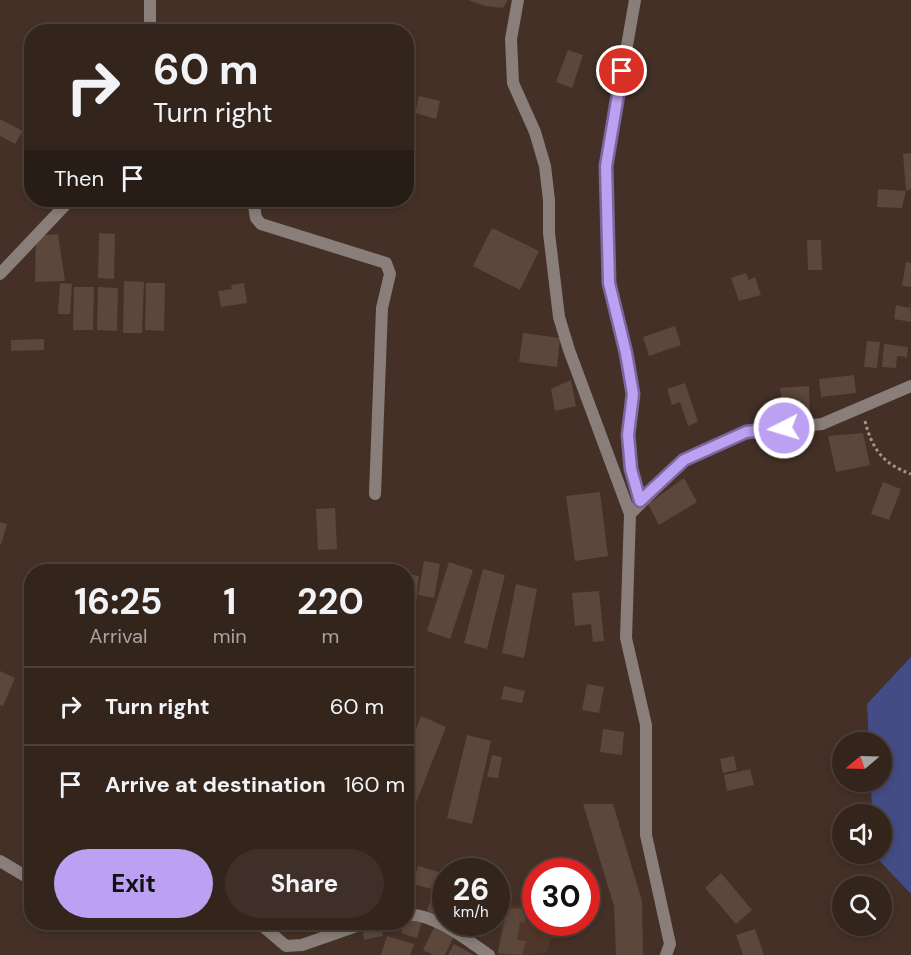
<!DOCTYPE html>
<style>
body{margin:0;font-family:"DM Sans",sans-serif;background:#3e3029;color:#f1f3f6;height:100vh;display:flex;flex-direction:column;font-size:22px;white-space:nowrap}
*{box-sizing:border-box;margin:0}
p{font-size:20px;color:#a9a4a3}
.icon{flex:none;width:33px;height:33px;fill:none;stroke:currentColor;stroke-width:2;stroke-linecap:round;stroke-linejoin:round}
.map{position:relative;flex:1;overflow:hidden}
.side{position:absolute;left:24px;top:564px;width:390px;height:366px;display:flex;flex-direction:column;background:#33241c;border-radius:24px;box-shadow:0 3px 9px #0003,0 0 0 2px #4e413b}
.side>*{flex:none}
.banner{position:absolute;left:24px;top:24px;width:390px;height:183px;border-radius:24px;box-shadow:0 3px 9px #0003,0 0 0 2px #4e413b;background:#33241c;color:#f1f3f6;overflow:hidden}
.needle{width:39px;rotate:251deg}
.tools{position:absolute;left:832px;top:732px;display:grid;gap:12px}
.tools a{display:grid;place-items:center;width:60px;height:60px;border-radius:50%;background:#33241c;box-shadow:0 3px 9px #0003,0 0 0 2px #4e413b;font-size:30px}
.speed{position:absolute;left:432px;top:858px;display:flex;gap:12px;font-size:30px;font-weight:700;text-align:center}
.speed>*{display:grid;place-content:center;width:78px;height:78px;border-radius:50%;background:#33241c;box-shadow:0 3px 9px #0003,0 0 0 2px #4e413b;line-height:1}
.speed small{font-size:15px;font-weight:400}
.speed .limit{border:9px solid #d22;background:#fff;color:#111}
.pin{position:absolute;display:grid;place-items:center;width:51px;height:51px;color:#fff;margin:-26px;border:3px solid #fff;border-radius:50%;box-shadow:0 2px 6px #0007}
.me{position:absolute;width:66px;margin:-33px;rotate:265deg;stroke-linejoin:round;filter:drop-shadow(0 0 4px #0008)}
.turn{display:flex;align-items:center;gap:21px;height:126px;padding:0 30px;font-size:27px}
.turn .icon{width:78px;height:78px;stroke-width:2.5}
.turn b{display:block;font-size:42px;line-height:51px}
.then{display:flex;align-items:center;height:57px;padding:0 30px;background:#0003;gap:12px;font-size:22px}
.eta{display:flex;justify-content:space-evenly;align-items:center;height:102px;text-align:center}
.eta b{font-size:36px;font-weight:700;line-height:42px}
.primary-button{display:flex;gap:12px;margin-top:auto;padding:12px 30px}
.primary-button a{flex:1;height:69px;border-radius:36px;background:#bca0f2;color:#111;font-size:24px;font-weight:700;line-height:69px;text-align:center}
.primary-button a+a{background:#3e3029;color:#f1f3f6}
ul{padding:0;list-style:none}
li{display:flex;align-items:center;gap:18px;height:78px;padding:0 30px;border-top:2px solid #4e413b}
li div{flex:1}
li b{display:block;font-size:22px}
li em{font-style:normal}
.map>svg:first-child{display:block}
</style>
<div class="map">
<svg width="911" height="955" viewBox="0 0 911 955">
<rect width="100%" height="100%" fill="#443026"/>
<!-- built -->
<path fill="#503628" d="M505,904L535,909L536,922L568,923L565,938L551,939L547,952L528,955H497Z"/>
<!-- green -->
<path fill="#434c84" d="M911,657V894L874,855L882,854V814H872L871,782H882V742H869L867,704Z"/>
<!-- building -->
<path fill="#5b473b" d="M468,0H508L503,8L485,6Z
M568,50L583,55L572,88L556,82Z
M419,96L440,101L436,119L415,113Z
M406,101L414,102L411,115L406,114Z
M0,119L23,131L15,144L0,136Z
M911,153V189L906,191L902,208L877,207L878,189L906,191L903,154Z
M492,228L539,251L520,290L473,266Z
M99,233L115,234L114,279L98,278Z
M58,234L65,281L35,282L36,236Z
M807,240H821L822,270H808Z
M906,262L911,263V287L902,286Z
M746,273L749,280L755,277L761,295L739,301L731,278Z
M124,281L144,282L142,333H123Z
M60,283L72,284L70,314H58Z
M146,283H165L164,331L145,330Z
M244,283L247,303L221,307L218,291L232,289L231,285Z
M74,287H94L93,330H73Z
M98,287L118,288L117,331L97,330Z
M910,303L911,322L894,319L896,305L909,308Z
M675,326L681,345L649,356L643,337Z
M523,333L560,338L557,367L519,362Z
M44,339V350L11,351V340Z
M867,341L880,342L877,368L864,367Z
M884,344L908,347L907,357L897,356L896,368L882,367Z
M854,375L856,393L821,397L819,379Z
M571,380L576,406L555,411L551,389Z
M685,383L698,422L688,426L680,402L672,405L667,389Z
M809,386L810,415L785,420L780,388Z
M863,433L870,465L836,472L828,436Z
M684,478L697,502L659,525L648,504Z
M883,482L901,489L889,520L871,514Z
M600,492L608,556L575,561L566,496Z
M335,508L337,549L318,550L316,509Z
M0,522L7,524L1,545L0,544Z
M424,561L440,564L434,598L418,595Z
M449,562L473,570L450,639L427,631Z
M483,569L505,575L487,649L464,643Z
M407,574L419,576L416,602L406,601Z
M516,584L537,589L524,658L502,653Z
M599,591L604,641L593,642L591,624L575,626L572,593Z
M0,671L15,678L3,706L0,705Z
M587,684L604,687L599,713L582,710Z
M504,686L525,691L522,703L501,699Z
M421,716L446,727L415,805L406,801V753Z
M603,729L624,732L622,755L600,752Z
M467,735L491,741L472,824L447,818Z
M492,755L502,757L498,778L487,777Z
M734,756L737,770L723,773L720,759Z
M750,769L754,785L727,791L724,775Z
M583,804H613L642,901L643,955H616L614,906Z
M418,866L446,874V893L413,884Z
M721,873L752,910L736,924L705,888Z
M431,898L446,904V918L427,911Z
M526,908L525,923L520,922L517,940L526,941L522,955L498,953L507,909Z
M406,916L422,921L417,938L401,933Z
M435,926L454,936L445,955H433L423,950Z
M381,928L383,936L364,940L363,932Z
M755,929L764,955H743L736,935Z
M387,936L414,944L410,955H381Z
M454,944L474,955H448Z"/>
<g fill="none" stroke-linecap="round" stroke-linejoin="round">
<!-- path -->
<path stroke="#a4948b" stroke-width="3" stroke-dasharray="3 3" stroke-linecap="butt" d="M865,421C872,449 883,464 911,474"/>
<!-- street -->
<path stroke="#897e79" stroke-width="12" d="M150,0V32
M518,0L511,39L513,83L535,132L545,166L549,200V233L559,317L569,350L630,514
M635,0L606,166L609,283L626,353L633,394L628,435L631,469L640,501
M253,200L256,218L261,224L386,263L390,274L382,308L375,494
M0,274L70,200
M0,861L32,880
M406,915C431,911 470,942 489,955
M258,922L286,946L302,945L368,922
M666,955L670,944L646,835V725L626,638L630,514L684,460L746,432L822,424L911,386"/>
</g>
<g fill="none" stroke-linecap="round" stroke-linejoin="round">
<!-- route casing -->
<g stroke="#7a689d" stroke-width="15">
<path id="route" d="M622,71L606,166L609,283L626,353L633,394L628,435L631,469L640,501L684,460L746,432L784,428"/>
</g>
<!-- route -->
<use href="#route" stroke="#bca0f2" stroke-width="10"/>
</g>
</svg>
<div class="tools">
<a><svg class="needle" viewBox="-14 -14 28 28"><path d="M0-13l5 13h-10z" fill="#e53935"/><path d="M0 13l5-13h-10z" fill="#a9a4a3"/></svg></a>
<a><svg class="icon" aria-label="sound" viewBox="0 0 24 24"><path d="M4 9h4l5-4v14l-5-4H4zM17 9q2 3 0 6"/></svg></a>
<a><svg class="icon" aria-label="search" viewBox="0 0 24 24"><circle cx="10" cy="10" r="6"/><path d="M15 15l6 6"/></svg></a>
</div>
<div class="speed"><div>26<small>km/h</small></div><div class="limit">30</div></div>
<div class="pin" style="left:622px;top:71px;background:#d93025"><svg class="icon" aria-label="arrive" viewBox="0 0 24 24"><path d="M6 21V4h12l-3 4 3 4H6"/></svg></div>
<svg class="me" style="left:784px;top:428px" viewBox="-20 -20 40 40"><circle r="17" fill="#bca0f2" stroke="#fff" stroke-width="3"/><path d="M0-11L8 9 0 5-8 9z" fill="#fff"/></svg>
<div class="banner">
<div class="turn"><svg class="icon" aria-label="right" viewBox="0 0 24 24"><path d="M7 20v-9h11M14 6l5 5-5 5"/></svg><div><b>60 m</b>Turn right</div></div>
<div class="then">Then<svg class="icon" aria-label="arrive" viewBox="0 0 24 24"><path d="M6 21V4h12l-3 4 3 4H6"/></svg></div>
</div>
<section class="side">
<div class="eta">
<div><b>16:25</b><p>Arrival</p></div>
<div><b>1</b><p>min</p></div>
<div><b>220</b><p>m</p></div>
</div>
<ul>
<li><svg class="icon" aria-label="right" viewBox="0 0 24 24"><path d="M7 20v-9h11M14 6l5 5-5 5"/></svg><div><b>Turn right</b></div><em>60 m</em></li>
<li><svg class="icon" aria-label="arrive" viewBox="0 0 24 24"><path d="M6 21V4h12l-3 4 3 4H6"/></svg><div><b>Arrive at destination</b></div><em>160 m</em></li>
</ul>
<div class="primary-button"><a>Exit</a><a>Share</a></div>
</section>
</div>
